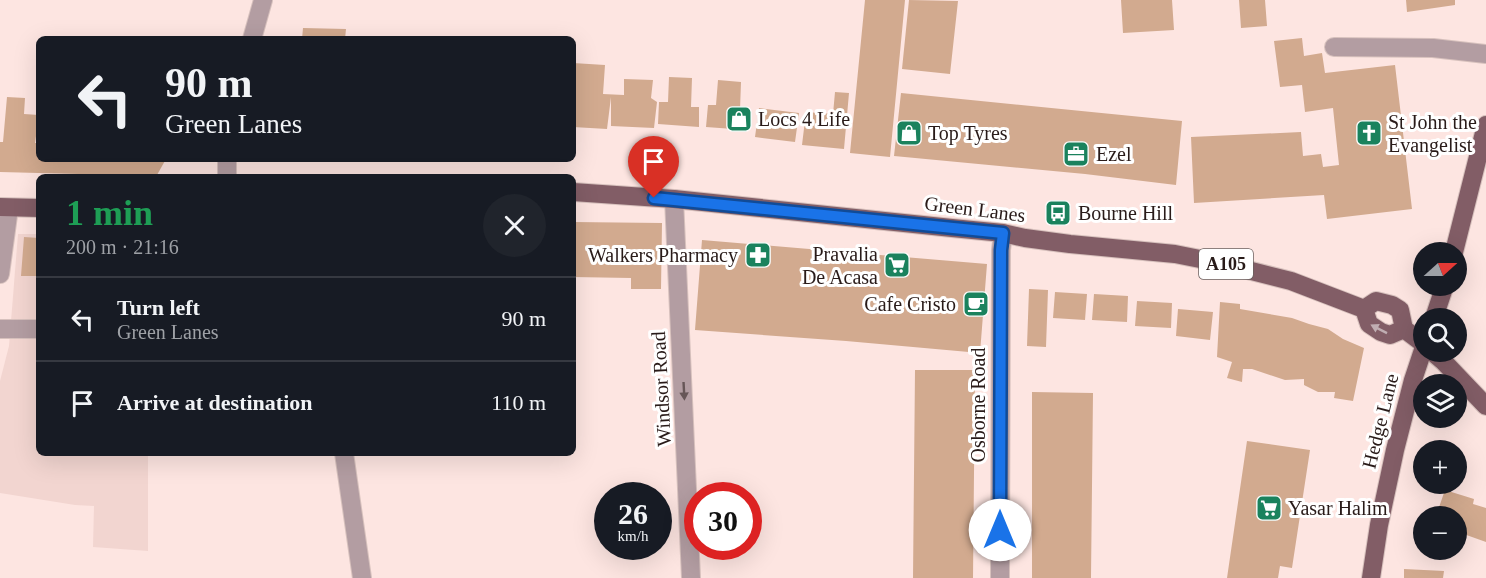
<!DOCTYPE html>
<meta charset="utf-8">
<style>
body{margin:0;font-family:Georgia,serif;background:#20242c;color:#f1f3f6;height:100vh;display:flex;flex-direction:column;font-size:22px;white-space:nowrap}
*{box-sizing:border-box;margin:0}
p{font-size:20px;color:#9ea1a6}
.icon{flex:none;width:33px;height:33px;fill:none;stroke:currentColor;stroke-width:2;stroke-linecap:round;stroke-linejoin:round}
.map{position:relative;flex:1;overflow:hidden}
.drawer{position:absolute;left:36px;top:174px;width:540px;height:282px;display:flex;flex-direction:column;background:#171b24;border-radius:9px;box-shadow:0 6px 24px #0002}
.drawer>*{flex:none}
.guide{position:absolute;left:36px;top:36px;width:540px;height:126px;border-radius:9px;box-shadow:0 6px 24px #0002;background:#171b24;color:#f1f3f6;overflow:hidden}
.needle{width:39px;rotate:69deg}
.buttons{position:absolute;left:1413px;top:242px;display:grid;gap:12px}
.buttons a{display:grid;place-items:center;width:54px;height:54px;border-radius:50%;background:#171b24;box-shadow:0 6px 24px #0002;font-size:30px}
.speed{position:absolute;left:594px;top:482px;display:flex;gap:12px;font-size:30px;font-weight:700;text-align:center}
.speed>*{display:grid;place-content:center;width:78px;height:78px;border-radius:50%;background:#171b24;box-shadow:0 6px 24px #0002;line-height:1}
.speed small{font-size:15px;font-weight:400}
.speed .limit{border:9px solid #d22;background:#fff;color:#111}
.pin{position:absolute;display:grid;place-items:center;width:51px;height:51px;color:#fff;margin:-62px -26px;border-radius:50% 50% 50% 0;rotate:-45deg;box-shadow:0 0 6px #0007}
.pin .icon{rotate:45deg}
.me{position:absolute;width:66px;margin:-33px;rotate:0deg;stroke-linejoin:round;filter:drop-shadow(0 0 4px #0008)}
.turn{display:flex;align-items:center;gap:21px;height:126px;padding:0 30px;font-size:27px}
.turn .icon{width:78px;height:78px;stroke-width:2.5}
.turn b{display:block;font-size:42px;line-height:51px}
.round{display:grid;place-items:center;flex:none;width:63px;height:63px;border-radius:32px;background:#20242c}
.headline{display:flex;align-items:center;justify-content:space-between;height:102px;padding:0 30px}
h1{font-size:36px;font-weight:700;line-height:45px;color:#1e9e55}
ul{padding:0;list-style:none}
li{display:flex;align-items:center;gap:18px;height:84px;padding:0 30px;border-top:2px solid #363941}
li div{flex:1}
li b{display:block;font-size:22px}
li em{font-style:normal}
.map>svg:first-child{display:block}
</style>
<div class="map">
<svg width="1486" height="578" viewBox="0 0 1486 578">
<rect width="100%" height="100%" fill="#fde5e1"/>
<!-- built -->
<path fill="#f2d5d0" d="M18,234H39V453H148V551L93,547L94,506L75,505L0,493V381L9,346Z"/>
<!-- building -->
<path fill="#d2aa8f" d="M865,0H905L890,157L850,153Z
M909,0L958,1L950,74L902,69Z
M1121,0H1172L1174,30L1123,33Z
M1239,0H1265L1267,26L1241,28Z
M1406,0H1455V5L1407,12Z
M303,28L346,29L345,39H302Z
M1302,38L1304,56L1322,53L1325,73L1395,65L1412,209L1327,219L1324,195L1194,203L1191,137L1301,132L1303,156L1321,154L1323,167L1339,165L1333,108L1305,112L1302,85L1280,87L1274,41Z
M573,63L605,65L603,94L624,95V79L653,80L651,98L657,102L654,128L611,126V97L607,129L573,127Z
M669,77L692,78L691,107H699V127L658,124L659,102H668Z
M718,80L741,82L740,110L748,111L747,130L706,127L708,105H716Z
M835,92L849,93L844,149L802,145L806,112L833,114Z
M901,93L1182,121L1176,185L1085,174L894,156Z
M7,97L25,98L24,114L39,115L35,143H39V159H166L157,175L154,174L141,175V177H133V175L119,177L117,175L0,172V142H3Z
M759,108L799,113L795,142L755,137Z
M573,222L662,223L661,289H631V278L573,277Z
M24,237L39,238V276H21Z
M702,240L987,264L980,353L846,341L695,330Z
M1029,289L1048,290L1046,347L1027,346Z
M1055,292L1087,294L1085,320L1053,318Z
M1094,294L1128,296L1127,322L1092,320Z
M1137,301L1172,303L1171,328L1135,326Z
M1220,302L1240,304V309L1292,318L1309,324L1328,329L1343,339L1364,348L1353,401L1334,398L1335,392H1318L1304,385V379L1285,380L1252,369H1243L1242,382L1227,378L1232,362L1217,357Z
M1178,309L1213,312L1210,340L1176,336Z
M915,370H975L973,578H913Z
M1032,392L1093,393L1091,578H1032Z
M1247,441L1310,450L1292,568L1280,566L1278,578H1227Z
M1445,490L1474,499L1473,504L1486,508V542L1458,532L1459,529L1456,528V516H1436Z
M1404,569L1444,571L1443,578H1404Z"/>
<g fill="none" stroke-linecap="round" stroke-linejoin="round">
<!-- minor casing -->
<g stroke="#d7c1bd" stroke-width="20">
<path id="minor" d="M252,39L263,0
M1334,47L1433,48L1486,54
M227,159V177
M674,199L691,578
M0,274L9,208
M0,329H39
M344,453L362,578
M1000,578L1001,250L1003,233"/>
</g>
<!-- primary casing -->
<g stroke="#d7c1bd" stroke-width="20">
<path id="primary" d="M573,192L674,199L952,228L1003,233L1025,238L1070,244L1175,254L1220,263L1291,281L1364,309
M0,207L39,208
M1454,252L1486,125
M1364,309L1376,301L1392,305L1400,310L1404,329L1424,344
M1364,309L1369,324L1381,332L1390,335L1404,329
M1434,318L1445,285
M1431,351L1444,362L1486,406
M1371,578L1379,525L1395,450L1413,380L1424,347"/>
</g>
<!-- minor -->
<use href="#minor" stroke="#b39da2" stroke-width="18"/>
<!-- primary -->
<use href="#primary" stroke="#825d66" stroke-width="18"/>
</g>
<!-- one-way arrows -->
<defs><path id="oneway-solid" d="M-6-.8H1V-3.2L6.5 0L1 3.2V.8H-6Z" transform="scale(1.5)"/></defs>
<use fill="#c0aeb2" href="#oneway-solid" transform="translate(1379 329) rotate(-153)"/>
<use fill="#675657" href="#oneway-solid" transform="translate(684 391) rotate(87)"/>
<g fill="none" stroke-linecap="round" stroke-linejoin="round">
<!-- route casing -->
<g stroke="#114b97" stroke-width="15">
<path id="route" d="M654,198L1003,233L1001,250L1000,530"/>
</g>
<!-- route -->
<use href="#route" stroke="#1a73e8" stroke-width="10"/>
</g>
<!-- icons -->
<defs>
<g id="shop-square" transform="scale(1.35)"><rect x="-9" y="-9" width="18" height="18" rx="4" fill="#1a825d" stroke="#fff"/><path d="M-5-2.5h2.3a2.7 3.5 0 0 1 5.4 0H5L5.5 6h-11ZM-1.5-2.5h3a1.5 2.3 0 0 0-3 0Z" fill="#fff"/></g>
<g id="church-square" transform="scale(1.35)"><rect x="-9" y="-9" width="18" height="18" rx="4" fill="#1a825d" stroke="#fff"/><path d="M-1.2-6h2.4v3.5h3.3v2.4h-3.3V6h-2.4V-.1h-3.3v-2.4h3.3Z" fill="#fff"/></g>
<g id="office-square" transform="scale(1.35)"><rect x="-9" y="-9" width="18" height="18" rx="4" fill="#1a825d" stroke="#fff"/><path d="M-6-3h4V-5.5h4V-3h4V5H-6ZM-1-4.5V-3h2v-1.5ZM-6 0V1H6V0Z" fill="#fff"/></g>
<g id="bus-square" transform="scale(1.35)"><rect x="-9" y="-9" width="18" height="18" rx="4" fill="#1a825d" stroke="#fff"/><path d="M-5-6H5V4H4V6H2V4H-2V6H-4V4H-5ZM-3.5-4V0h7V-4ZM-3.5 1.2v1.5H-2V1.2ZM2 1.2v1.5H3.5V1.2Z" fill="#fff"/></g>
<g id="pharmacy-square" transform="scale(1.35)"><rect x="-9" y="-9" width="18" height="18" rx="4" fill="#1a825d" stroke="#fff"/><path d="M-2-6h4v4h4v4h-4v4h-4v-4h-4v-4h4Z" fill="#fff"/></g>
<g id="supermarket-square" transform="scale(1.35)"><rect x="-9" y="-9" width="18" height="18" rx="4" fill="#1a825d" stroke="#fff"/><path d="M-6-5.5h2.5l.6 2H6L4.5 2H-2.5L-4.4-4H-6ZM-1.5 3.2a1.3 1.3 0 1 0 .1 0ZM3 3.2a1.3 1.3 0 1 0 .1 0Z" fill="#fff"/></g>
<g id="cafe-square" transform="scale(1.35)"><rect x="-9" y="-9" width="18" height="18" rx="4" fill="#1a825d" stroke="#fff"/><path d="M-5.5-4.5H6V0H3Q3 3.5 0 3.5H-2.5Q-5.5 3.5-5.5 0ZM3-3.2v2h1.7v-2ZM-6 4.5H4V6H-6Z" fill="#fff"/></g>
</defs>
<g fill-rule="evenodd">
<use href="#shop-square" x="739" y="119"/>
<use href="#shop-square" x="909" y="133"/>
<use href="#church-square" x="1369" y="133"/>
<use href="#office-square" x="1076" y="154"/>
<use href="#bus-square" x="1058" y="213"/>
<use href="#pharmacy-square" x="758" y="255"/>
<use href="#supermarket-square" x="897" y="265"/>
<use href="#cafe-square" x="976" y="304"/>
<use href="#supermarket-square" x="1269" y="508"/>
</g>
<g text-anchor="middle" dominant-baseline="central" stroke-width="6" stroke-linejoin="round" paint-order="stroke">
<!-- shield labels -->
<rect fill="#fff" stroke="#695f5e" stroke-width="1.5" x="1199" y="249" width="54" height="30" rx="4.5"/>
<g font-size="18" font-weight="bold" fill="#291b19">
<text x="1226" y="264">A105</text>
</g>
<!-- poi labels -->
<g font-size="20" fill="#291b19" stroke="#fff" text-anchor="start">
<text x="758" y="119">Locs 4 Life</text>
<text x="1388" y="122">St John the<tspan x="1388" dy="23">Evangelist</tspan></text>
<text x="928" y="133">Top Tyres</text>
<text x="1096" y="154">Ezel</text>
<text x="1078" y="213">Bourne Hill</text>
<text x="878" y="254" text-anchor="end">Pravalia<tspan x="878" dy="23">De Acasa</tspan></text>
<text x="738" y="255" text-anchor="end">Walkers Pharmacy</text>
<text x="956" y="304" text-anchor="end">Cafe Cristo</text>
<text x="1288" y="508">Yasar Halim</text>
</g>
<!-- street labels -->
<g font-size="20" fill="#291b19" stroke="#fff">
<text transform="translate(975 209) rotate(7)">Green Lanes</text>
<text transform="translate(661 389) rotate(-93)">Windsor Road</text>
<text transform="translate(978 405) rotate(-90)">Osborne Road</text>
<text transform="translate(1380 421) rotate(-76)">Hedge Lane</text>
</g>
</g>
</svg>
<div class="buttons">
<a><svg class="needle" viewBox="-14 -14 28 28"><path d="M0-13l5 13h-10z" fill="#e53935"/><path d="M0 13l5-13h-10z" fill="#9ea1a6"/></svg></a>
<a><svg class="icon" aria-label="search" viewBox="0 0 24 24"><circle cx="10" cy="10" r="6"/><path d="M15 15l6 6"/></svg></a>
<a><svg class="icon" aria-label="layers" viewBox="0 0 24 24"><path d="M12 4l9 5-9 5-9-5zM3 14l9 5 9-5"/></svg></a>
<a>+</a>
<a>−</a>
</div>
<div class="speed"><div>26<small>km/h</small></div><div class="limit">30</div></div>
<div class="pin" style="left:654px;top:198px;background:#d93025"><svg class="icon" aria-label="arrive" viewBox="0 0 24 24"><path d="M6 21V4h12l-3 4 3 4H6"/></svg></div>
<svg class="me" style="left:1000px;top:530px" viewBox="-20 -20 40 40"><circle r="19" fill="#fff"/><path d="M0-13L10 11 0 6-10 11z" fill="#1a73e8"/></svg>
<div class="guide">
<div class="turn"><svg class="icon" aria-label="left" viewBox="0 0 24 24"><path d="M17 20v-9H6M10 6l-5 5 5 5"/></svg><div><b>90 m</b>Green Lanes</div></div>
</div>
<section class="drawer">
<div class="headline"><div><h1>1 min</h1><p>200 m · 21:16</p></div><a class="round"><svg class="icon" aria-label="close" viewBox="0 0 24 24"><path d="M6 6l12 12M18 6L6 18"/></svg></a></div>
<ul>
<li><svg class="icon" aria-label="left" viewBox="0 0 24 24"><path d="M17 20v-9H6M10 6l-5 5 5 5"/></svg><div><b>Turn left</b><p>Green Lanes</p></div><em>90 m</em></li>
<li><svg class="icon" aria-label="arrive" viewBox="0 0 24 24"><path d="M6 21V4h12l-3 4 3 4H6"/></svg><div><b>Arrive at destination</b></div><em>110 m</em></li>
</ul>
</section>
</div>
